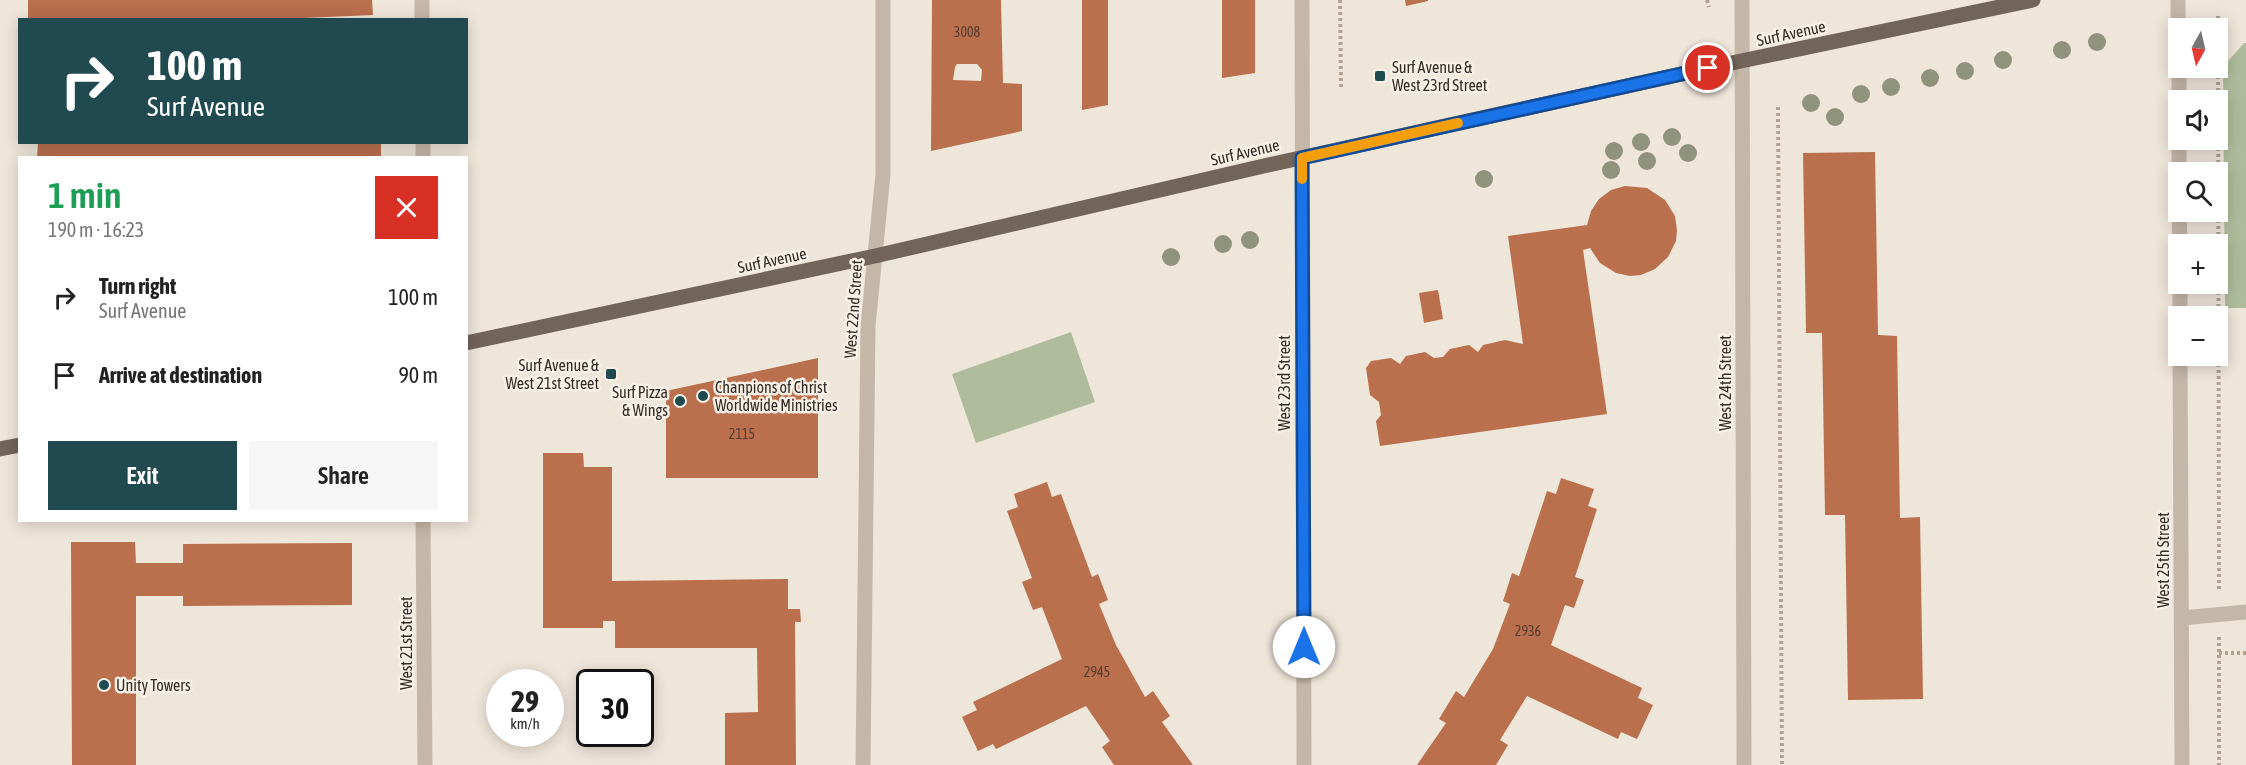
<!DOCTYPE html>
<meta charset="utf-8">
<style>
body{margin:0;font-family:"Asap Condensed",sans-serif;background:#f6f6f6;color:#222;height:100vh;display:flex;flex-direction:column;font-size:22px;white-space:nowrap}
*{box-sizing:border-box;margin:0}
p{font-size:20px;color:#767676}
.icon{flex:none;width:33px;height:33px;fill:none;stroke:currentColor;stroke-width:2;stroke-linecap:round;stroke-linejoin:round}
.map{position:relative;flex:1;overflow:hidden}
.side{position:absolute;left:18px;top:156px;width:450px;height:366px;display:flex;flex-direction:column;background:#fff;border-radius:0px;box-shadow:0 3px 15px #0003}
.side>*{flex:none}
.top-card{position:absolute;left:18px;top:18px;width:450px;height:126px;border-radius:0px;box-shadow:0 3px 15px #0003;background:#214a50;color:#fff;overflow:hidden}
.needle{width:39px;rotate:188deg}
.controls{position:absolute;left:2168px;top:18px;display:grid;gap:12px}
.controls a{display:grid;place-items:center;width:60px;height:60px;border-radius:0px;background:#fff;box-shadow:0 3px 15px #0003;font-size:30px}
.speed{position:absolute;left:486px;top:669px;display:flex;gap:12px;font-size:30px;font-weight:700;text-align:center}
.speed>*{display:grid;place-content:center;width:78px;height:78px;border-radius:50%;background:#fff;box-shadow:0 3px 15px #0003;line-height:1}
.speed small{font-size:15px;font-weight:400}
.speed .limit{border:3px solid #111;border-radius:9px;background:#fff;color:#111}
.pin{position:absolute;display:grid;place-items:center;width:51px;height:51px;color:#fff;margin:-26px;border:3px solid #fff;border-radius:50%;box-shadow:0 2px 6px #0007}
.me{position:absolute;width:66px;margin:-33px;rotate:0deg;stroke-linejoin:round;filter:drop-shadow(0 0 4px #0008)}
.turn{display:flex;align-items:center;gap:21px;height:126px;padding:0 30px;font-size:27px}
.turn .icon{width:78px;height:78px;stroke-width:2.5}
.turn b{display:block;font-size:42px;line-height:51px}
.round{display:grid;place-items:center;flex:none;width:63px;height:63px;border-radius:0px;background:#f6f6f6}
.summary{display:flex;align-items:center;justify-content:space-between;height:102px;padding:0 30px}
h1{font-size:36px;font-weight:600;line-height:45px;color:#1e9e55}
.cta{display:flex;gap:12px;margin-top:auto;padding:12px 30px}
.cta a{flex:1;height:69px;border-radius:0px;background:#214a50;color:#fff;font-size:24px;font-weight:600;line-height:69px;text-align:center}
.cta a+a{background:#f6f6f6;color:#222}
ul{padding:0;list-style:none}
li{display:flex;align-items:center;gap:18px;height:78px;padding:0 30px}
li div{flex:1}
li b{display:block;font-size:22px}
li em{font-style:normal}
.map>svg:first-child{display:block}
</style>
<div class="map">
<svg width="2246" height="765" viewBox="0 0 2246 765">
<rect width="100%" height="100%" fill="#efe6da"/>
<!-- green -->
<path fill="#afbc9c" d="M2244,43H2246V308H2225L2223,67Z
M1071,332L1095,402L976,443L952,374Z"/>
<!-- building -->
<path fill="#ba6f4d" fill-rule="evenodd" d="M28,0H372L373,15L258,20H28Z
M932,0H1001L1003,83L1022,84V131L931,151ZM957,64H977L982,70L981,81L953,80L955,67Z
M1082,0H1108V105L1082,110Z
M1222,0H1255V73L1222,78Z
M1405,0H1428V1L1406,6Z
M38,142H381V158H37Z
M1875,152L1878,335L1897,336L1900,518L1920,517L1923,699L1848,700L1845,515H1825L1822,333H1806L1803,153Z
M1625,186L1647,188L1665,200L1675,216L1677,230L1676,241L1668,257L1655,269L1641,275L1630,276L1616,273L1600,263L1590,248L1583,250L1607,414L1380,446L1376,421L1381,415L1379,402L1370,395L1366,368L1371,361L1391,358L1400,364L1406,356L1425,352L1434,358L1443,357L1450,349L1469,345L1478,352L1483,345L1505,340L1523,344L1508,236L1587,225L1591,211L1599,199L1611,190Z
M1438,290L1443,319L1424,323L1419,293Z
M818,358V478H666V391Z
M543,453H583L584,467H612V581L788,579V609H800L801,622H795L796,765H725V713L758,712L757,648H615V621H603V628H543Z
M1561,478L1594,489L1588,506L1597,509L1575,577L1584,580L1574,608L1565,605L1551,645L1642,688L1638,698L1653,705L1637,739L1621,732L1618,739L1527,696L1500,740L1508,745L1496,765H1417L1446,723L1439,719L1456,691L1464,697L1493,649L1510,604L1503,601L1512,573L1519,576L1547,491L1556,494Z
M1047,482L1052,497L1061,494L1092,577L1098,574L1108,600L1099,604L1116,645L1145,697L1153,691L1170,716L1162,722L1193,765H1114L1102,747L1110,741L1086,706L996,749L993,744L978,751L962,717L977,710L973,702L1062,659L1042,607L1033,610L1022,582L1032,578L1007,511L1018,507L1014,494Z
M71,542H135L136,563H183V544L352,543V605L183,606V596H136V765H72Z"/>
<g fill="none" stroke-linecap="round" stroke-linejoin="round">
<!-- path -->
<path stroke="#b1a292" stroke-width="4" stroke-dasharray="3 3" stroke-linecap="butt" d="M1340,0L1341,87
M1707,0L1709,7
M2218,16L2219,590
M1778,107L1782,765
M2219,637V765
M2219,653H2246"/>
<!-- minor -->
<path stroke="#c5b7a8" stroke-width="15" d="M422,0V20
M1302,0L1304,765
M1742,0L1744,765
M2178,0V28
M2179,68V100
M2179,140V172
M423,142V158
M2179,212L2180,244
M2180,284V316
M2180,356L2182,765
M423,520L425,765
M2182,618L2246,612
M863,765L868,326L883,174V0"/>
<!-- major -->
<path stroke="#73645a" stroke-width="15" d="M466,343L875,256L1268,165L1741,61L2033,0
M0,449L20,445"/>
</g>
<!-- trees -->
<g fill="#8f937b">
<circle cx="2097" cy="42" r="9"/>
<circle cx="2062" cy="50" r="9"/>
<circle cx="2003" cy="60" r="9"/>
<circle cx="1965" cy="71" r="9"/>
<circle cx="1930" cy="78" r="9"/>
<circle cx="1891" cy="87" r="9"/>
<circle cx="1861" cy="94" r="9"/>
<circle cx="1811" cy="103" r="9"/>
<circle cx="1835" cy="117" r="9"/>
<circle cx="1672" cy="137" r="9"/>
<circle cx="1641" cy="142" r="9"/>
<circle cx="1614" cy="151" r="9"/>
<circle cx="1688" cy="153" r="9"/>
<circle cx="1647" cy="161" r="9"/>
<circle cx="1611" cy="170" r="9"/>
<circle cx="1484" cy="179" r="9"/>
<circle cx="1250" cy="240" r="9"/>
<circle cx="1223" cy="244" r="9"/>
<circle cx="1171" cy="257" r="9"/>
</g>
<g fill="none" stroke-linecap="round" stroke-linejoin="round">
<!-- route casing -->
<g stroke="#114b97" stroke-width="15">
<path id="route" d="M1304,647L1302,158L1708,68"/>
</g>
<!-- route -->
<use href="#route" stroke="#1a73e8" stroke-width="10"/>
<!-- slow -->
<path stroke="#f59e0b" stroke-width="10" d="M1302,179V158L1458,123"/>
</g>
<!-- markers -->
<g fill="#214a50" stroke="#f7f0e6" stroke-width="2">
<rect x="1374" y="70" width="12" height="12" rx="3"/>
<rect x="605" y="368" width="12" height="12" rx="3"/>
<circle cx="703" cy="396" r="6"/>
<circle cx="680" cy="401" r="6"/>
<circle cx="104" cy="685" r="6"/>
</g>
<g text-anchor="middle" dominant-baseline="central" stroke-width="5" stroke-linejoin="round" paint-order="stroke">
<!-- number labels -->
<g font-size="14" fill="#553d30">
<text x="967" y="32">3008</text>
<text x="742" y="434">2115</text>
<text x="1528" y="631">2936</text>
<text x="1097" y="672">2945</text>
</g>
<!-- street labels -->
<g font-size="16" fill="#332c27" stroke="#f7f0e6">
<text transform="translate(1791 33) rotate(-12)">Surf Avenue</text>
<text transform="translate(1245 152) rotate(-13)">Surf Avenue</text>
<text transform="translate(772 260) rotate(-12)">Surf Avenue</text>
<text transform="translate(853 309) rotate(-86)">West 22nd Street</text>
<text transform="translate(1284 383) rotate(-90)">West 23rd Street</text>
<text transform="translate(1725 383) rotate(-90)">West 24th Street</text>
<text transform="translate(2163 560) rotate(-90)">West 25th Street</text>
<text transform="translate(406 643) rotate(-90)">West 21st Street</text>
</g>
<!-- poi labels -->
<g font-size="16" fill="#332c27" stroke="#f7f0e6" text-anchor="start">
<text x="1392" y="67">Surf Avenue &amp;<tspan x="1392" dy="18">West 23rd Street</tspan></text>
<text x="599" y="365" text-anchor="end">Surf Avenue &amp;<tspan x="599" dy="18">West 21st Street</tspan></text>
<text x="715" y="387">Chanpions of Christ<tspan x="715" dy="18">Worldwide Ministries</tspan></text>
<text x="668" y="392" text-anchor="end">Surf Pizza<tspan x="668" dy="18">&amp; Wings</tspan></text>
<text x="116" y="685">Unity Towers</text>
</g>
</g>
</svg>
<div class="controls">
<a><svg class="needle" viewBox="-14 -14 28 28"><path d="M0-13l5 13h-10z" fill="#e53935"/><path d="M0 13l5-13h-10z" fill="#767676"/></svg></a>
<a><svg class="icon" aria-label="sound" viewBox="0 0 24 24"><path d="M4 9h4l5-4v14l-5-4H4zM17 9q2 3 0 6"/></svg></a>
<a><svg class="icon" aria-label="search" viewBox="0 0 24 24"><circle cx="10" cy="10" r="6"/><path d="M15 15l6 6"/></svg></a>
<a>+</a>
<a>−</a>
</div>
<div class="speed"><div>29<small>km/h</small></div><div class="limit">30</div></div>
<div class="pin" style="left:1708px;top:68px;background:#d93025"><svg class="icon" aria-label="arrive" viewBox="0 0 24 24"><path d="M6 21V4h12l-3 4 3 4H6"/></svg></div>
<svg class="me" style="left:1304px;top:647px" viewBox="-20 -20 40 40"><circle r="19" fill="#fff"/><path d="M0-13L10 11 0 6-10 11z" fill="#1a73e8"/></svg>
<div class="top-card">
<div class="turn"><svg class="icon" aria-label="right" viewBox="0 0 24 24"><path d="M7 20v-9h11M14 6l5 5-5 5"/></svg><div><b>100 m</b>Surf Avenue</div></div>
</div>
<section class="side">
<div class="summary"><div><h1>1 min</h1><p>190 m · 16:23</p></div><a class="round" style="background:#d93025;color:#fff"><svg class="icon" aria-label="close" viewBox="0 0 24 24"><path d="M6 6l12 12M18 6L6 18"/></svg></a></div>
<ul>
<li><svg class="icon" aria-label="right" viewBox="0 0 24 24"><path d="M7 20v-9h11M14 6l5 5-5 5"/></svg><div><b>Turn right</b><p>Surf Avenue</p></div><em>100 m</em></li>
<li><svg class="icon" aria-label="arrive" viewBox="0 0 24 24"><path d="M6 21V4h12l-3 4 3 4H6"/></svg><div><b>Arrive at destination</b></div><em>90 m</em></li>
</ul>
<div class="cta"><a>Exit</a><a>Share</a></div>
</section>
</div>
